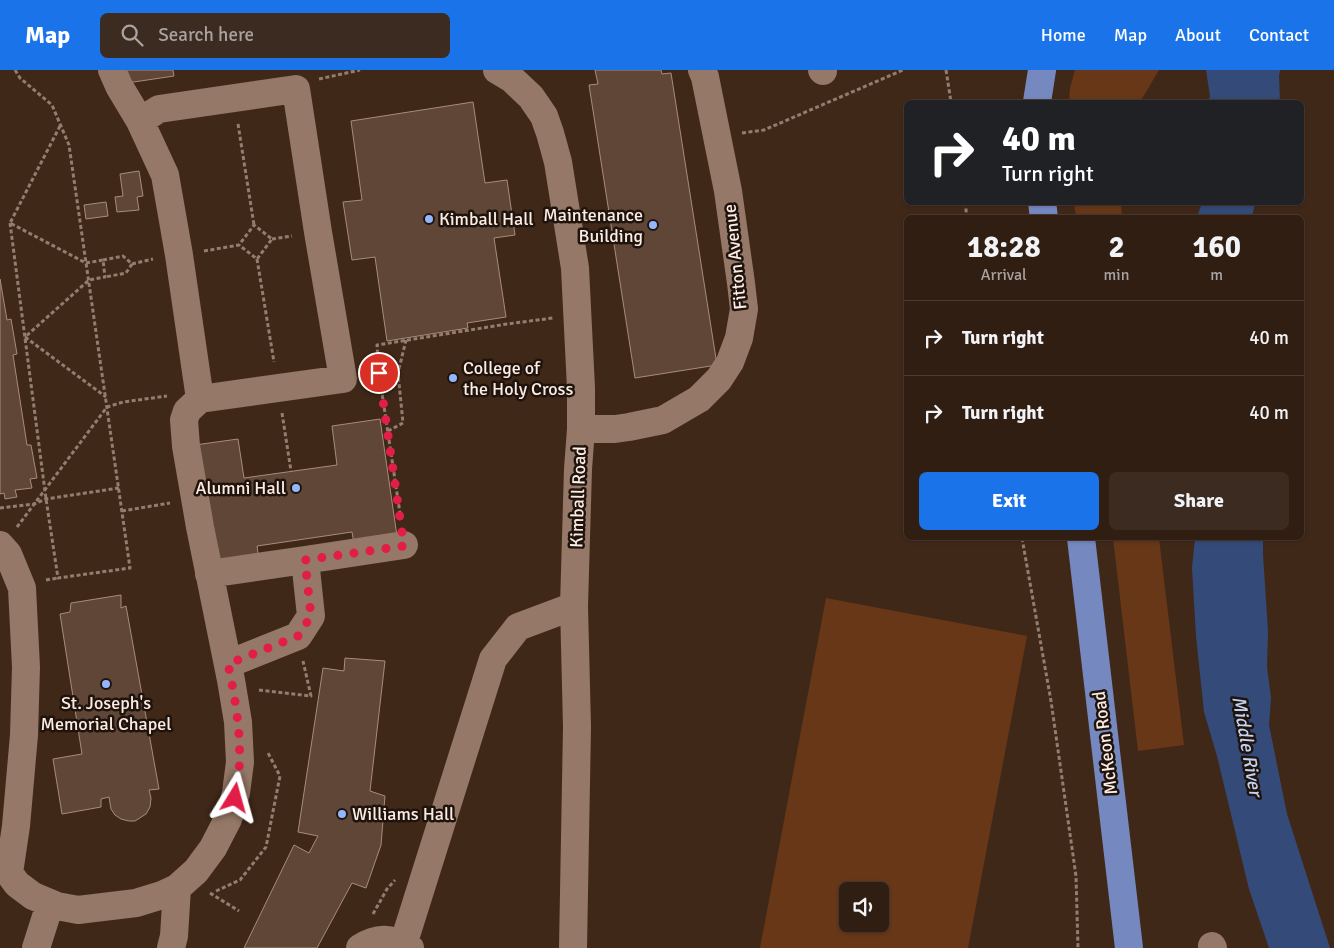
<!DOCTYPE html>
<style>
body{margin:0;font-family:Signika,sans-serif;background:#3c2b21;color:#f1f3f6;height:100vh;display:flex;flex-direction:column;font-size:19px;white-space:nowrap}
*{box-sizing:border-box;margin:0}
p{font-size:16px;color:#a8a2a0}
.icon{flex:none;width:28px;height:28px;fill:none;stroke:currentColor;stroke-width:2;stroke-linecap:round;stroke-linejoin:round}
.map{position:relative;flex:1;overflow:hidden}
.details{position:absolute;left:904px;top:145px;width:400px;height:325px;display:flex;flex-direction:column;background:#301e13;border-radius:8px;box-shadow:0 1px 4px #0004,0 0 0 1px #4b3c33}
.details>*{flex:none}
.guide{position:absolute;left:904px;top:30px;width:400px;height:105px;border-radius:8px;box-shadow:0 1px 4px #0004,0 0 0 1px #4b3c33;background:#202124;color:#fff;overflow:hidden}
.buttons{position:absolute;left:839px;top:812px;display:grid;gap:10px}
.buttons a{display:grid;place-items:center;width:50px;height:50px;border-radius:8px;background:#301e13;box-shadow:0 1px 4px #0004,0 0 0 1px #4b3c33;font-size:25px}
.pin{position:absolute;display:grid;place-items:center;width:42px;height:42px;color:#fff;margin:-21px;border:2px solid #fff;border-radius:50%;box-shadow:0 1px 5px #0007}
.me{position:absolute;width:55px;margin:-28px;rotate:8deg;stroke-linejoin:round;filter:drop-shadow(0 0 4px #0008)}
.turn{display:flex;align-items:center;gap:18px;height:105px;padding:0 15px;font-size:22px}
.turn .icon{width:65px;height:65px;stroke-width:2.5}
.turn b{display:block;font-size:35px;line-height:42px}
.eta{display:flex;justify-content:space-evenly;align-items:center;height:85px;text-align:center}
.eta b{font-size:30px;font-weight:800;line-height:35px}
.primary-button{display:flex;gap:10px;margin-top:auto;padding:10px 15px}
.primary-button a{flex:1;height:58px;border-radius:8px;background:#1a73e8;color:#fff;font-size:20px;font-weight:800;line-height:58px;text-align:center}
.primary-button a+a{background:#3c2b21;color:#f1f3f6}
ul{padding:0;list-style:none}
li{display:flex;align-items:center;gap:15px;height:75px;padding:0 15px;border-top:1px solid #4b3c33}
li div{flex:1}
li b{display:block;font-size:19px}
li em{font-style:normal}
header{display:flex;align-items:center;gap:30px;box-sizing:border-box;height:70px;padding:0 25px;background:#1a73e8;color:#fff}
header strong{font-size:24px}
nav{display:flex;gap:28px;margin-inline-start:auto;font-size:18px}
.search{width:350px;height:45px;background:#3c2b21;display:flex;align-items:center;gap:12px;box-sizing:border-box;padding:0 18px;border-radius:8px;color:#a8a2a0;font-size:19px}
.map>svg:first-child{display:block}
</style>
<header>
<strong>Map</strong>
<div class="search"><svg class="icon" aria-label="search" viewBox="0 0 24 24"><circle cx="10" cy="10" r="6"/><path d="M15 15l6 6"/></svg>Search here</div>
<nav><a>Home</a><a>Map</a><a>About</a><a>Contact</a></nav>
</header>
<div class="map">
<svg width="1334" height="878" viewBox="0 0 1334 878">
<rect width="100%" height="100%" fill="#402819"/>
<!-- green -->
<path fill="#673718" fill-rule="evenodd" d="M1075,0H1159L1140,32H1069L1070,18Z
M1074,133H1121L1122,147H1076Z
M1113,468H1159L1184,675L1138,681Z
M826,528L1027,566L968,878H760ZM880,821V854H848V821Z"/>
<!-- water -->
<path fill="#344b79" d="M1206,0H1280L1279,6L1280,32H1208L1210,26Z
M1202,133V132L1255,133L1252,147H1197Z
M1195,468H1263V485L1268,561L1267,597L1271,628L1269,655L1287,744L1330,878H1269L1249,819L1217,686L1204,642L1196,566L1192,498Z"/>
<!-- building -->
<path fill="#604636" stroke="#a98b7a" d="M125,0H173L174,6L127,13Z
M595,0H661L662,4L671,3L717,295L635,308L589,15L598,14Z
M473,32L485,113L507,110L515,165L494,168L506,247L467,253L468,258L387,271L375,187L352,190L343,132L362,130L351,51Z
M139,101L143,126L137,127L139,140L117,142L115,127L123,126L120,104Z
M106,132L108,146L86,149L84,135Z
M0,209L7,250L11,249L17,284L13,285L27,375H31L37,408L30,409L32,418L15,420L17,427L5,429L4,423L0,424Z
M380,349L398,473L355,480L352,462L257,476L259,490L213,497L195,375L238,369L244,408L337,395L332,356Z
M121,525V538L126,536L159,719L149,720L151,728L150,737L146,744L135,751H129L121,749L115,745L111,739L109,727L101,729V737L62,744L53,689L82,684L60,544L70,542L71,533Z
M345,588L385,591L370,721L385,726L381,775L366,818L352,813L317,878H244L294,775L309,783L318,766L298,762L323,598L344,601Z"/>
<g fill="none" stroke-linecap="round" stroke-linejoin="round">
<!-- path -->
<path stroke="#927d70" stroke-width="3" stroke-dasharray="4 2.5" stroke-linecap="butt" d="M946,0L951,32
M319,9L360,0
M238,54L254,155
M60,56L10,153L86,193L103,190L105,207L89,210L25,267L106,327
M742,63L764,60L903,0
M965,132L967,148
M10,153L46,429L58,508L130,498L69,75L52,35L20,8L15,0
M272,169L292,166
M204,181L239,175L254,155L272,169L257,189L239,175
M257,189L274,292
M103,190L123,186L132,194L126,203L105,207
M132,194L153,189
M379,303L377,275L507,254L553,248
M369,305L379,303L401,450
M282,343L291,401
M388,361L403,353L398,303L406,270
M0,438L34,434L46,429L119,418
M122,441L170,433
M17,457L107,337L123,332L167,326
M1022,468L1051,631L1076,806L1078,878
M46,510L58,508
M259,620L311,626L303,591
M216,821L240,810L266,777L280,706L267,681
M210,823L239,841
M373,844L387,819L395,810"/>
<!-- minor -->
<path stroke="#957867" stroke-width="28" d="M497,0L512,9L531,27L544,46L550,63L558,92L575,198L581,318V359L578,399L574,536L577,657L573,878
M822,0L823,1
M140,51L165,105L179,185L200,329
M581,359H615L629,357L663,350L699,329L719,309L730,292L739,268L744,239L741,213L728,121L705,7L702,0
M0,475L8,484L22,518L26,597L24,665L16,756L9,803
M305,490L404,475
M209,504L305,490L311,546L298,566L228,594
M0,800L9,803L17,814L33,826L57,836L78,840L136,833L162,825L177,818L196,801L213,778L228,749L236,723L240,692L238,652L231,610L200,457L186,376L184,350L187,341L200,329L343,309L318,162L296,19L159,39L140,51L119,16L112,0
M403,875L493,589L518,557L574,536
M1212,876L1213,878
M36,878L50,834
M171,878L174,866L177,818
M360,878C378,866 391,868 410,878"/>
<!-- major -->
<path stroke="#7688c0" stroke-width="28" d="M1037,32L1042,0
M1042,132L1044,148
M1081,468L1129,878"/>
</g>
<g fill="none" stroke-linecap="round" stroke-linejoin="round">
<!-- route -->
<path stroke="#e11d48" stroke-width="9" stroke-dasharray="0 16.2" d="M235,728C245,684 237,637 228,594L298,566L311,546L305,490L404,476L379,303"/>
</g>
<!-- markers -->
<g fill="#93b7fd" stroke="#1f140d" stroke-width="2">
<circle cx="429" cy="149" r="5"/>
<circle cx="653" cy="155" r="5"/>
<circle cx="453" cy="308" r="5"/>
<circle cx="296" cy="418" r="5"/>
<circle cx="106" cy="614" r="5"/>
<circle cx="342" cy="744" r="5"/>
</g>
<g text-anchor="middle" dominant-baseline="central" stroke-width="5" stroke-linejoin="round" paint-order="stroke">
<!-- poi labels -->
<g font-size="18" fill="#fdece3" stroke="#1f140d" text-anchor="start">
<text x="643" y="145" text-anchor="end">Maintenance<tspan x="643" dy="21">Building</tspan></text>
<text x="439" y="149">Kimball Hall</text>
<text x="463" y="298">College of<tspan x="463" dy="21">the Holy Cross</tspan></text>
<text x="286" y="418" text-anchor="end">Alumni Hall</text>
<text x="106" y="633" text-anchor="middle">St. Joseph's<tspan x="106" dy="21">Memorial Chapel</tspan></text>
<text x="352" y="744">Williams Hall</text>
</g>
<!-- street labels -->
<g font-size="18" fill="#fdece3" stroke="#1f140d">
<text transform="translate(735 187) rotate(-96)">Fitton Avenue</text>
<text transform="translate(578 427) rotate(-88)">Kimball Road</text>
<text transform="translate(1105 673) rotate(-97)">McKeon Road</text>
</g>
<!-- water labels -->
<g font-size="19" font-style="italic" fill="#c3d3f1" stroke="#1f140d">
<text transform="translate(1247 676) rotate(80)">Middle River</text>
</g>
</g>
</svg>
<div class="buttons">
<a><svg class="icon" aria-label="sound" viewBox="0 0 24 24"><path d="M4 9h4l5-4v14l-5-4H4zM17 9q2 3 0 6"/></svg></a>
</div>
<div class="pin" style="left:379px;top:303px;background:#d93025"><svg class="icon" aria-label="arrive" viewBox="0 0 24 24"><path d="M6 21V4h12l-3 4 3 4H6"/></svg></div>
<svg class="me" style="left:235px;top:728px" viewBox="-20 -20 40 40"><path d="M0-17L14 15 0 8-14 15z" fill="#e11d48" stroke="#fff" stroke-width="4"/></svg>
<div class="guide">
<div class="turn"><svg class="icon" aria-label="right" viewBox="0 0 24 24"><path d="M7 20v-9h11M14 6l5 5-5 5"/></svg><div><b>40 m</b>Turn right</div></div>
</div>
<section class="details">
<div class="eta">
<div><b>18:28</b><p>Arrival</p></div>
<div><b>2</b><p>min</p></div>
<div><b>160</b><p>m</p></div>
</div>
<ul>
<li><svg class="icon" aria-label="right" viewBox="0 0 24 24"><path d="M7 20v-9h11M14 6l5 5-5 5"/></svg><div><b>Turn right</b></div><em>40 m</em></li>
<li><svg class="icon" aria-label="right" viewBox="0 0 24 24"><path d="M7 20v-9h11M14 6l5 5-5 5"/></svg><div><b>Turn right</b></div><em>40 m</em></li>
</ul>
<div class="primary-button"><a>Exit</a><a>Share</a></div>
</section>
</div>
